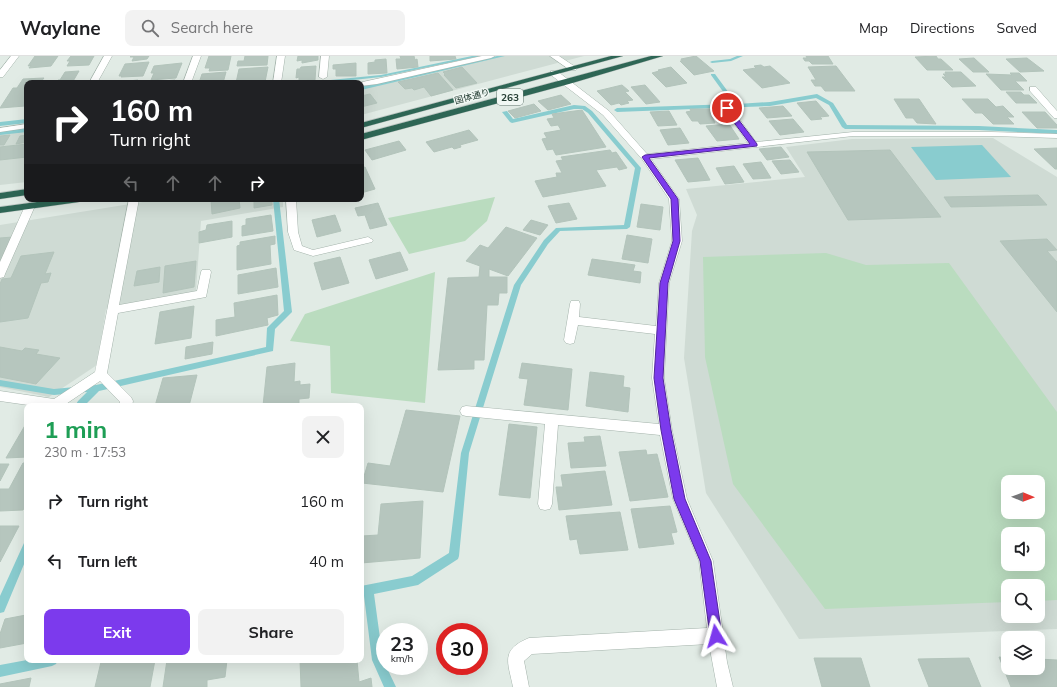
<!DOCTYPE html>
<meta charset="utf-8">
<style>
body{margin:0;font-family:Mulish,"Noto Sans JP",sans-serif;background:#f2f2f2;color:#202124;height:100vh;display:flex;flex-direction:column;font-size:15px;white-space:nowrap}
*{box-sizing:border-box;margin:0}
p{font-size:13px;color:#757577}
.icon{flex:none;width:22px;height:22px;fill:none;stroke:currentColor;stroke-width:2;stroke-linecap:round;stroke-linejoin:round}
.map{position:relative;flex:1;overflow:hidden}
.drawer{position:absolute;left:24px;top:347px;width:340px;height:260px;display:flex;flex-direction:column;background:#fff;border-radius:8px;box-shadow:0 4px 16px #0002}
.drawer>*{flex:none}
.top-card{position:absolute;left:24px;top:24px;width:340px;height:122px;border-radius:8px;box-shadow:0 4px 16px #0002;background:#202124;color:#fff;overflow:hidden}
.needle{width:26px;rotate:91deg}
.fabs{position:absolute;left:1001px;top:419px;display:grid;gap:8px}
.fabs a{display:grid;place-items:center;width:44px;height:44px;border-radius:8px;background:#fff;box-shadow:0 4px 16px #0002;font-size:20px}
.speed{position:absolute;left:376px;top:567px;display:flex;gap:8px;font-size:20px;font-weight:700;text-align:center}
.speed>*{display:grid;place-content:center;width:52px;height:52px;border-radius:50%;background:#fff;box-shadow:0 4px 16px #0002;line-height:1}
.speed small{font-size:10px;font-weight:400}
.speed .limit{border:6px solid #d22;background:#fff;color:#111}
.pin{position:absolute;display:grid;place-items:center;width:34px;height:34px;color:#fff;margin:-17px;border:2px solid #fff;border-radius:50%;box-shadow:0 1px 4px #0007}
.me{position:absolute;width:44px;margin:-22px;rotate:352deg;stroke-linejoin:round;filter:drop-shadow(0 0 3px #0008)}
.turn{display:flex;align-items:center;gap:14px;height:84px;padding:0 20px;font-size:18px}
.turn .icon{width:52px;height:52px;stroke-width:2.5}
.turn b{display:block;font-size:28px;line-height:34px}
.lanes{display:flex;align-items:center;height:38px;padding:0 20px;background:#0003;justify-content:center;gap:20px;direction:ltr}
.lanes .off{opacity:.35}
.round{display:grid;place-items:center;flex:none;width:42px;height:42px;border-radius:8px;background:#f2f2f2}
.summary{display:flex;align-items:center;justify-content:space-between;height:68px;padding:0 20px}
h1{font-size:24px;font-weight:700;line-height:30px;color:#1e9e55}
.button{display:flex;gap:8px;margin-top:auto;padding:8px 20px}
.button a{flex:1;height:46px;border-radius:8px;background:#7c3aed;color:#fff;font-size:16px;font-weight:700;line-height:46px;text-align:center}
.button a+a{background:#f2f2f2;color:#202124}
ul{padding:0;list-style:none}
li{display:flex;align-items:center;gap:12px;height:60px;padding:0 20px}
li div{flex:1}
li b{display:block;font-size:15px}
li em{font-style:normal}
header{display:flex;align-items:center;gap:24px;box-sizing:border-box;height:56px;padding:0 20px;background:#fff;border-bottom:1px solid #e0e0e0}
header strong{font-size:19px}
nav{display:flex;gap:22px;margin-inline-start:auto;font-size:14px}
.search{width:280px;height:36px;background:#f2f2f2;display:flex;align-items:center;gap:10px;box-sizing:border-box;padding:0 14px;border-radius:8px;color:#757577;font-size:15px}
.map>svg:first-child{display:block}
</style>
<header>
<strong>Waylane</strong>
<div class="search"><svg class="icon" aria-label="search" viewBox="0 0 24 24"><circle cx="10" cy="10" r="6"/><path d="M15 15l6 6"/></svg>Search here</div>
<nav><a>Map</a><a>Directions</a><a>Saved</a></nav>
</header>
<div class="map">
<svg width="1057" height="631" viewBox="0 0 1057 631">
<rect width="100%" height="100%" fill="#e1ebe5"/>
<!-- built -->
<path fill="#cfdbd4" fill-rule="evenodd" d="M502,0H584L361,59V31Z
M27,71V126L0,129V75Z
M993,82L1057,121V573L799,583L706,437L684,302L692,175L697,159L686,133L805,121L786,91L852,83ZM1008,426H1038V456H1008ZM1008,478H1038V508H1008ZM1008,530H1038V560H1008Z
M161,143H283V151L201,165L196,235L106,253L97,309L49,341L0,331V169Z"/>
<!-- green -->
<path fill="#badcbf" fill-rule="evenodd" d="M495,141L487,165L465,185L409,198L388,162Z
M826,197L866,209L949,207L1057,356V544L1038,545V530H1008V546L825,553L733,428L705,301L703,201ZM1008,426H1038V456H1008ZM1008,478H1038V508H1008Z
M435,216L425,347L331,337L330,290L290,285L305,258Z"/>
<!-- water -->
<path fill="#89cccf" d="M982,89L1011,121L936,124L911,91Z"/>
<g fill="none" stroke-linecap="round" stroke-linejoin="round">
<!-- stream -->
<path fill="#89cccf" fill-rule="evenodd" d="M472,0H481L381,21L325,27H308L310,26L381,19Z
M497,0H505L361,34V30Z
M737,0H743L731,5L712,7L710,6L712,5L730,3Z
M711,18H715L737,48L770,46L817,38L833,47L847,69L979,70L1057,74V78L979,74L845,73L842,71L829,49L816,42L770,50L617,56L614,54L617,52L732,48L711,19Z
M574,49L585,50L592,55L641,112L630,171L627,173L560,175L548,188L521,229L469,397L459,500L458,503L418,529L374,538L383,604L385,610H386L396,631H384L372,604L364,540H361V530L412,520L449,497L461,397L514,229L544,184L556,172L624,169L635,112L588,57L582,53H574L512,67L510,66L502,56L507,55L513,63Z
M27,63V67L0,70V66Z
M27,72V76L0,79V75Z
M273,143H279L292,256L275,273L273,295L99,335L84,350H75L78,345L87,336L54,339L0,330V324L54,333L96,329L266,291L267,272L284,255Z
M27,485V501L4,556L0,557V540L24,487Z
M27,604H58L56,608L52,610L0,621V609Z"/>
</g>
<!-- building -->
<path fill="#b6c6be" stroke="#b3c4bb" d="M35,0H58L51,10L29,12L31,9L28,10Z
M71,0H94L89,9L67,10L70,5H67Z
M131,0H149L147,3L132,5L134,1H130Z
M209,0H231L228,14L209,15L210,12H205Z
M245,0H268L267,9L237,10L238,5H244Z
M298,0H318V4L302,7V4L297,5Z
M400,0H414L415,4L417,3L418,11L397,13L396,3H401Z
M430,0H455L456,3L430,5Z
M696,0L714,15L694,19L680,5H682L681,3Z
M806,0H828L833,8H812L809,5H805L803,2H807Z
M936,0L938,3H941L953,14H927L915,1Z
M974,2L989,16H973L959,3Z
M1027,2L1044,15L1020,16L1006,3Z
M386,3L387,17L368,18V7L375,6V4Z
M149,6L143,20L121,21L122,20H119L125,8Z
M182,7L176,22L151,24L154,17H151L154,10Z
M356,7V20H336V13H333V9Z
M761,9L764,11L770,10L790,27L762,32L743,14L756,12L754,10Z
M316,10L315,24L299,25V21L296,22L297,13H300L301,11Z
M836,10L855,35H825L821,30H815L811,24H816L808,11Z
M268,11L265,26L236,27L239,13Z
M462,11L477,27L456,32L444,19L445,18L443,16Z
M671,11L687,27L666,31L652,17L659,15L658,14Z
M79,15L72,27H56L58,24H60L65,16Z
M226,16L223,27H199L202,18Z
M945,16H961L976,30L952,31L942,21H946L943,18H946Z
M438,17L453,34L431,40L424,31L414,34L412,32L405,33L398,26Z
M1010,17H1019L1027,25H1015L1024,34H1001L986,18L1012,19Z
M44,22L40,27H27V47L25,50L0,52L13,32H17L23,23Z
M138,24L137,27H117L118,26Z
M175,24L174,27H150V26Z
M622,29L629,35L625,36L633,44L627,45L629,47L621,49L619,47L611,49L597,35Z
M645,29L660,46L646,48L631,31Z
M1006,36H1021L1024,39H1029L1037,47H1016Z
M370,38L377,47L361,51V40Z
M561,39L571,48L548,54L538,45Z
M894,43H919L936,68L917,67L913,62H906Z
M962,43H988L996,51L1003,50L1014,61H1007L1014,68H993L982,57H975Z
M816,45L829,60L820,61L822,63L811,64L797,47Z
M534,48L541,55L515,62L508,55Z
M783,50L792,60L767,62L759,52Z
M690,53H712L717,60L712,61L715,67L700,68L698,65H692L686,56L691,55Z
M582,54L606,91L556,99L553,93L547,94L542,83L547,82L544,77L561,74L558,69L551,70L547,63L554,62L552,58Z
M669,55L677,69L658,70L650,56Z
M1022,56H1045L1057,69V72H1037Z
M793,63L804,76L780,79L769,65Z
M729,68L739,83L717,85L706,70Z
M680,72L689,87L668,89L660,74Z
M469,74L478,84L460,89L461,91L454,93L452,91L434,96L426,86Z
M10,79L4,89H0V80Z
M27,79V86L16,88L20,80Z
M399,85L406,94L372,104L365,94Z
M27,88V101L0,104V91Z
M781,91L789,101L767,104L759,93Z
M1057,92V113H1055L1034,93Z
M610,94L612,97L616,96L627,112L619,114L617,111L596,114L606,130L543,141L535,125L557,121L556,117H562L556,105L563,104L561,101Z
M890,94L941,161L848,164L807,96Z
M698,102L710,124L688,126L675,104Z
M790,104L799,116L781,118L772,105Z
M761,106L771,122L753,123L743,108Z
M734,110L744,126L725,128L716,112Z
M365,111L375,133L361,137V112Z
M1038,139L1047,149L951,151L944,141Z
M211,143H239L240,152L212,158Z
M254,143H272V149L254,152Z
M378,147L387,169L370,173L365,159L358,160L355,152Z
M569,147L577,163L556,167L548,150Z
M641,148L663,151L660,174L637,171Z
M271,159L273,175L242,180V170L246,169V163Z
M335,159L341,175L317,181L312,164Z
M531,164L548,169L540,179L523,174Z
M232,165V181L199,187V176L206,174L207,169Z
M506,171L537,182L508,220L489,213V221H507V237H499L498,249H487L484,304H474V313L438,314L448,222L479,221L480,210L466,205L480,189L488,192Z
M627,179L652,183L648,207L622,203Z
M275,180V188L270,189L271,208L237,214V190L240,189V186Z
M13,181L0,208V182Z
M1047,183L1057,194L1047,195L1057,206V256L1000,185Z
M54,196L45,218L51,217L48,226L41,227L28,262L0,266V228L2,223L11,222L21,200Z
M400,196L408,214L376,223L369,204Z
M340,201L349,227L322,234L314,207Z
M592,203L635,209L633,215L641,216L640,227L588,219Z
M196,205L194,231L163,237L165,210Z
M160,211L159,226L134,230L137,215Z
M276,212L278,231L238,238V219Z
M277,239L278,259L267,262L268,269L216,280V264L235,261L234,247Z
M194,250L191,282L155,288L160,256Z
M213,286L212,298L185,303L186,291Z
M0,291L22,295L25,292L39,294L36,298L60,302L36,328L0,321Z
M295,307L294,326L300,325V329L310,328L309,342L299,343V350H263L267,311Z
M522,307L572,313L568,354L524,349L528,323L519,322Z
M590,316L624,320L623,331L630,332L628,356L586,350Z
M197,319L189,350H155L163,322Z
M406,354L460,360L443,436L362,427L368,407L390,410Z
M27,366V401L6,402Z
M509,368L537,371L530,442L499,439Z
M600,380L606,410L571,412L568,387L585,386L584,381Z
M646,394L647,399L657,398L668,441L630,445L619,396Z
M23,407H27V447L23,454L0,455V433H9Z
M0,408H9L0,425Z
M605,415L612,449L559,454L556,431H563L561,419Z
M423,445L420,502L361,507L362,480L378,479L381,448Z
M670,450L677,476L671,477L674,488L639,492L631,453Z
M620,456L628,494L580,498L577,483L570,484L566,460Z
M0,470H19L0,506Z
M27,555V587L0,592V578L5,563L26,559Z
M999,601L1008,602V612H1038V603L1057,604V631H1011Z
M814,602H861L870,631H822Z
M969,602L981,631H929L918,603Z
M111,604H155L150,631H95L101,606Z
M167,604H227L225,621L207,624V631H163Z
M300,604H357L359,626L371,622L372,631H301Z
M31,622L29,631H0V628Z"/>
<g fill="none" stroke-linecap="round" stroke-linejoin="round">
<!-- minor casing -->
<g stroke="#a4b3ab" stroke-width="1">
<path id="minor" d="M11,0H19L3,21H0V14Z
M104,0H112L97,27H89Z
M193,0H201L191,27H183Z
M277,0H285L281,27H273Z
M321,0H329L327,21L323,23L319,21Z
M482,0H495L491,2L377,28L361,30V27H358Z
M550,0H559L577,12L576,14H570Z
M551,15H557L609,55L647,98L748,87L723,52L727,50H730L756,86L853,76H991L1057,78V82L991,80H853L651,103L679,143L682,185L669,227L664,322L672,374L687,443L713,505L727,606L733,631H717L709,588L532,598L524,605L529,631H513C508,606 500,594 529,582L707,572L699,505L673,443L660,379L558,369L552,448L550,453L545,454L540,453L538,448L545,368L466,360L462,359L460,355L462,351L466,350L659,368L652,322L655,278L578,269L574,287L570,288L566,287L564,284L570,248L571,245H579L580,248L579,261L656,270L659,227L672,185L669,143L642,103L603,59L551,19Z
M1030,31H1036L1057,55V62H1054L1030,35Z
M27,68V72L0,76V72Z
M129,143H139L119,249L197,235L201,216L202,214H210L211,216L206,241L118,257L107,317L131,341L133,345L132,350H120V346L100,325L63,350H35L0,345V335L54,343L95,316Z
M286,143H296L298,176L302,190L313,194L368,181L373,184L372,186L313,200L294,194L288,176Z
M30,147L35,150L5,218L4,221L0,222V206L25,150Z"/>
</g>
<!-- highway casing -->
<g stroke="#c1c8c5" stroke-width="1">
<path id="highway" d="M611,0H623L361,72V67Z
M651,0H663L569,28L361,84V78Z
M27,133V139L0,143V137Z
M59,143H84L79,146L0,157V151Z"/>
</g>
<!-- minor -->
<use href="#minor" fill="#fff" fill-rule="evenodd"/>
<!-- highway -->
<use href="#highway" fill="#2e6655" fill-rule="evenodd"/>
</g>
<!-- route -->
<path fill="#7c3aed" stroke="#51269a" d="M724,51H729L757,88V90L649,102L678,143L680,185L668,227L663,322L671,374L685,443L711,505L722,580L720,585L716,586L711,585L710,580L700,505L674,443L661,374L654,322L660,227L673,185L671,143L642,101L645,99L750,88L724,53Z"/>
<g text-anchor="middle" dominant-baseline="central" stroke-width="3" stroke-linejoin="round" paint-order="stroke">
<!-- far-street labels -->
<g font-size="9" fill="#223b31" stroke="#f1f8f4">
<text transform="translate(472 40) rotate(-15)">国体通り</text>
</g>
<!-- shield labels -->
<rect fill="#f1f8f4" stroke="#60746c" stroke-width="1" x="497" y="33" width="26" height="16" rx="3"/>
<g font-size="10" font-weight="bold" fill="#223b31">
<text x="510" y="41">263</text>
</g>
</g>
</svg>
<div class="fabs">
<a><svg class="needle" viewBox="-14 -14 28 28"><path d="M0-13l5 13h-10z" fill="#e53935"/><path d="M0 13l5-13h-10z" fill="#757577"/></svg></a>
<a><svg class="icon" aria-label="sound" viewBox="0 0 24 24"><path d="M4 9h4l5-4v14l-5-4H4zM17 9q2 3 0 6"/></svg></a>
<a><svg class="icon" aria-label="search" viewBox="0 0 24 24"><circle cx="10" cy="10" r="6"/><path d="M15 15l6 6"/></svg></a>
<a><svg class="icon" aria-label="layers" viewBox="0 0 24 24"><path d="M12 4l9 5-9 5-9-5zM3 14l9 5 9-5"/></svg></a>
</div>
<div class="speed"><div>23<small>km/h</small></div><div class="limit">30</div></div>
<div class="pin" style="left:727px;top:52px;background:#d93025"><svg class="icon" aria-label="arrive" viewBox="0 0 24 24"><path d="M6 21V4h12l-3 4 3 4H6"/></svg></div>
<svg class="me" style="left:716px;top:580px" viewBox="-20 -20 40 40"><path d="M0-17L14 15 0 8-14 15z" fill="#7c3aed" stroke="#fff" stroke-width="4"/></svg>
<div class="top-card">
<div class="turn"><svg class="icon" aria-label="right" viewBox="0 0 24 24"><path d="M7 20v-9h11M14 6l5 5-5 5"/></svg><div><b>160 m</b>Turn right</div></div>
<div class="lanes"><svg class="icon off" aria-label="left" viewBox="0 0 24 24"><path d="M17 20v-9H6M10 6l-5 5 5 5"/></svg><svg class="icon off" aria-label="ahead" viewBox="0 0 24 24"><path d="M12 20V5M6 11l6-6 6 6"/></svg><svg class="icon off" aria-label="ahead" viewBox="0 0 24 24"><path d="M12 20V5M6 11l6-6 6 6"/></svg><svg class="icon" aria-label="right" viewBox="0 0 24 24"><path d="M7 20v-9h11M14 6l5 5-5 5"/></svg></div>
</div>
<section class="drawer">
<div class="summary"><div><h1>1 min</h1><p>230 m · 17:53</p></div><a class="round"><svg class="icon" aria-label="close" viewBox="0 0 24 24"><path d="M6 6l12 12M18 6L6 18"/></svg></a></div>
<ul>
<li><svg class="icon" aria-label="right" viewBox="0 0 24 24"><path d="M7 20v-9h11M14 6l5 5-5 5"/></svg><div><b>Turn right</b></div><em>160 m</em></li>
<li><svg class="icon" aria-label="left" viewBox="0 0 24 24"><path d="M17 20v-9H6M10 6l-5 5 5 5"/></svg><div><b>Turn left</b></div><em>40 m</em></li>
</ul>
<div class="button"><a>Exit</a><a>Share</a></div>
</section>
</div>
